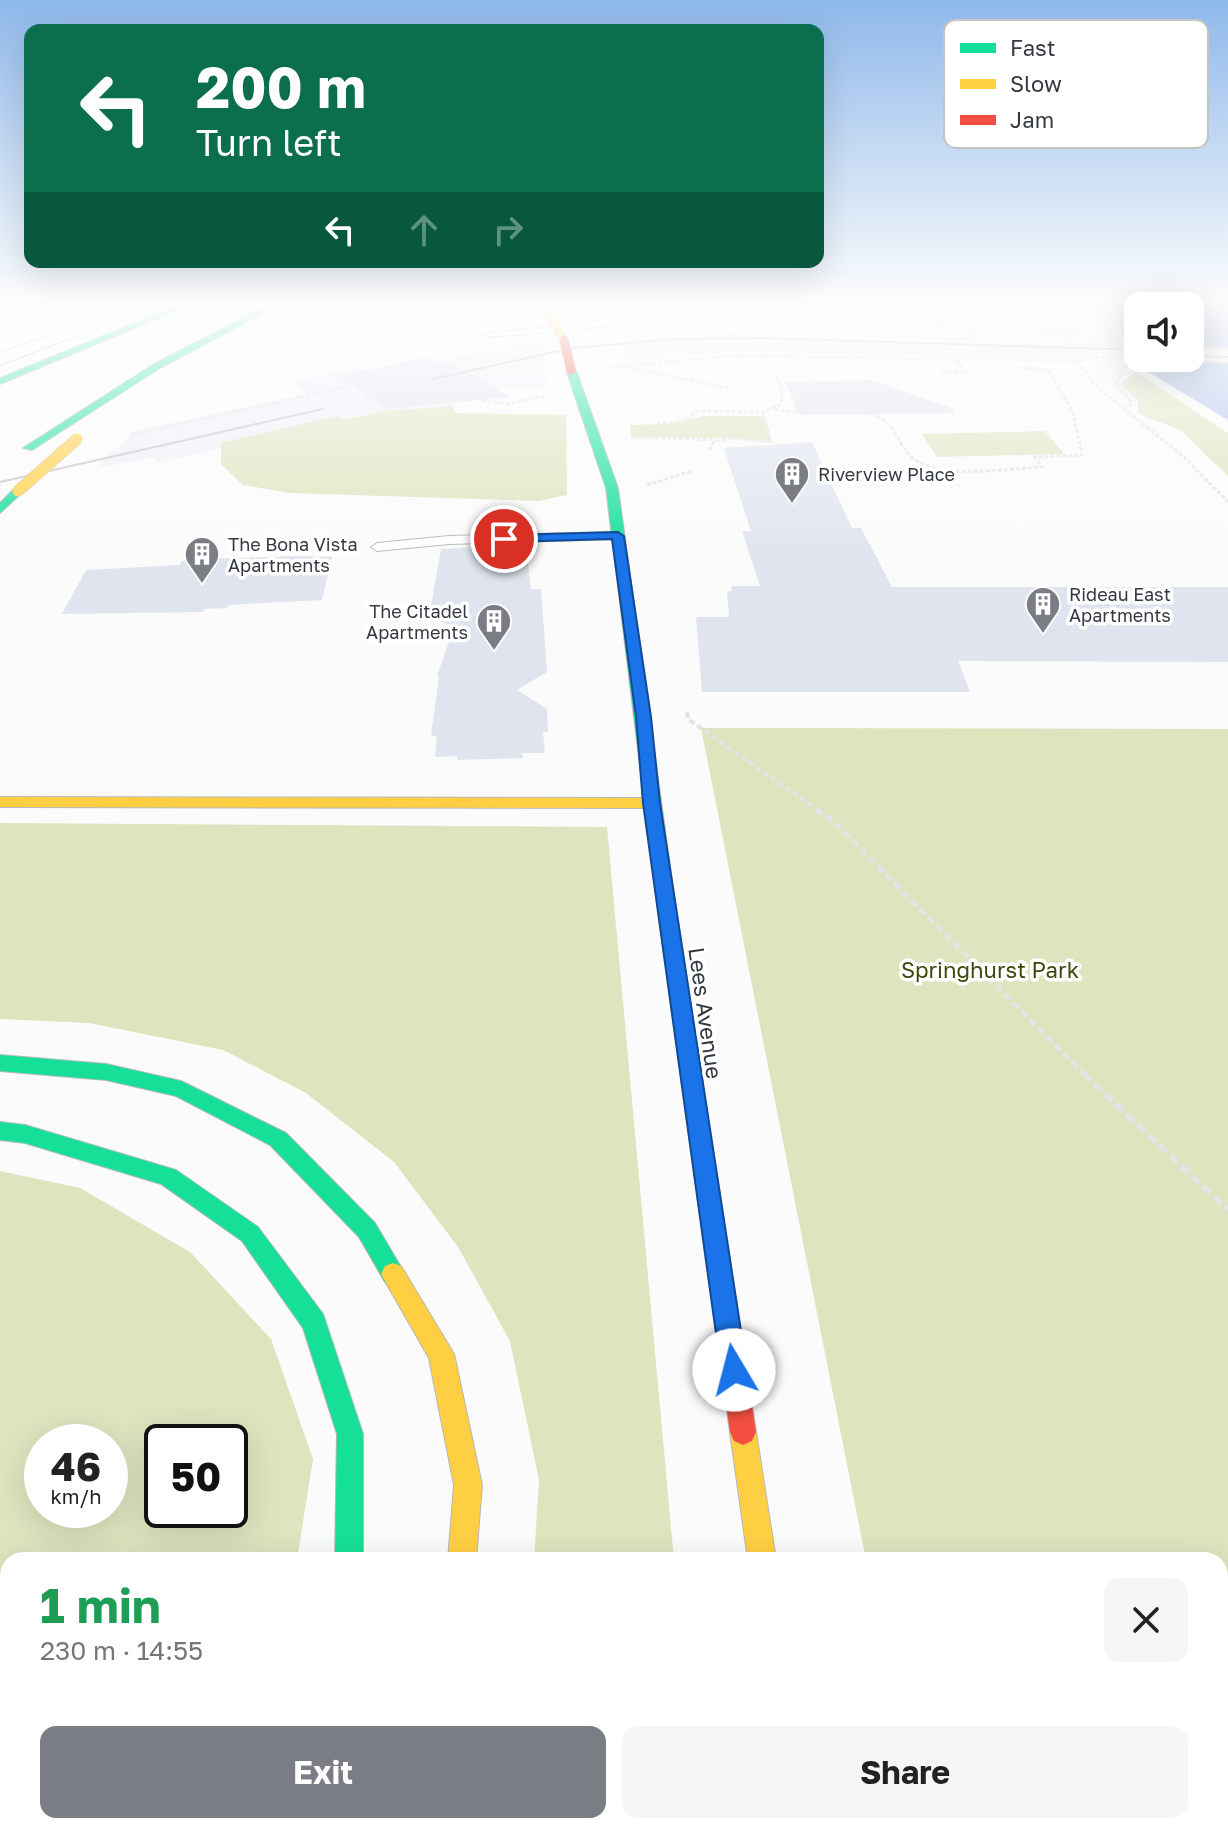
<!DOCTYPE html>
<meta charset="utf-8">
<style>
body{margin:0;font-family:"Golos Text",sans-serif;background:#f6f6f6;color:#222;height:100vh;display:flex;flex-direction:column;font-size:30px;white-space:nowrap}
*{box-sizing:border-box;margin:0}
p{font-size:26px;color:#767676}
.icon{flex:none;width:44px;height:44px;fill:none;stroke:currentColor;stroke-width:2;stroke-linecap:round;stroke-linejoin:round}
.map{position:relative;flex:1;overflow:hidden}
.side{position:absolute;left:0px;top:1552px;width:1228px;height:282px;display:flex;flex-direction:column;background:#fff;border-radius:24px 24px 0 0;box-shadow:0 8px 32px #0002}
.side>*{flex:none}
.guide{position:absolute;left:24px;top:24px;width:800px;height:244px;border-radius:16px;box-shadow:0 8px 32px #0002;background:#0b6e4f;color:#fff;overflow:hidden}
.buttons{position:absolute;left:1124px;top:292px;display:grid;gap:16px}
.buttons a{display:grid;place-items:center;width:80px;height:80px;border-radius:16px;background:#fff;box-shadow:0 8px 32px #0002;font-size:40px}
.speed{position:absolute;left:24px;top:1424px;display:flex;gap:16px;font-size:40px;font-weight:700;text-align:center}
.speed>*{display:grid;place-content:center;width:104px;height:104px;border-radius:50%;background:#fff;box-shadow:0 8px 32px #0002;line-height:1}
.speed small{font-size:20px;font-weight:400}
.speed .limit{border:4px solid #111;border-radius:12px;background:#fff;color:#111}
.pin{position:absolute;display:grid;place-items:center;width:68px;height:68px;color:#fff;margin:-34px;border:4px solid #fff;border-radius:50%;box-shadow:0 2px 8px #0007}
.me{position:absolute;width:88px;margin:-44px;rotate:352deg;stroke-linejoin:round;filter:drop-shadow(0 0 6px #0008)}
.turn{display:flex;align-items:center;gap:28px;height:168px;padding:0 40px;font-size:36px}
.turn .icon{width:104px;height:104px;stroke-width:2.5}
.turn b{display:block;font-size:56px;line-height:68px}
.lanes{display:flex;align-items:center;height:76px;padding:0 40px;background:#0003;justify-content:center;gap:40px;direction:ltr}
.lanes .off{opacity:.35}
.round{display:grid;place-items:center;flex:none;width:84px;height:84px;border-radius:16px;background:#f6f6f6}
.summary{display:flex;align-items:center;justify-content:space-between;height:136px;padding:0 40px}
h1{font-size:48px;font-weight:700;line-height:60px;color:#1e9e55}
.action{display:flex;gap:16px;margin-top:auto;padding:16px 40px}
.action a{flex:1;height:92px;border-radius:16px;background:#7a7d83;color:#fff;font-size:32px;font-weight:700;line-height:92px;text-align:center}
.action a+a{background:#f6f6f6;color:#222}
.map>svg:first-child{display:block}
</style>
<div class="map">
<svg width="1228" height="1833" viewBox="0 0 1228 1833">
<rect width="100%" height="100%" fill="#fbfbfb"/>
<!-- built -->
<path fill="#edf0f8" d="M593,304H1114L1125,340L618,324L605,310Z
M729,335L1092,346L1096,356H954L742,351L662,355L663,359L644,360L625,358L622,339Z
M543,341L547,387L496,388L508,398L452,403L453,406L384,411L159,462L153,457L96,468L134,431L306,394L293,381L353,368L359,371L431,356L438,360Z"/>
<!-- green -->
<path fill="#dee4be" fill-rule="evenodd" d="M1136,372L1228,433V476L1180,430L1138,414V400L1120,384Z
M453,406L456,413L566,415L567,495L538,501L290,493L243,485L221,464V443L336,416L343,420L384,411Z
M703,416H765L771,442L734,438L631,437L630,425L672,424Z
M1045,431L1064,454L937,457L922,434Z
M701,728L1228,729V1833H1125L1084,1826H1220V1560H866Z
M0,823L607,827L674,1560H534L539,1480L510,1341L458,1247L394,1162L306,1093L223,1050L89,1023L0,1019Z
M0,1171L80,1188L190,1252L271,1339L313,1459L297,1560H8V1826H213L210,1833H0ZM42,1442H110V1510H42ZM230,1442V1510H162V1442Z
M488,1826H699L700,1833H486Z"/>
<!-- water -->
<path fill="#a8beec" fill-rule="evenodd" d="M1114,304H1228V420L1140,367L1125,340ZM1138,306H1190V358H1138Z"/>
<!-- pier -->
<path fill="#fbfbfb" d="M1123,344L1138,345V358H1190V346L1228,348V363L1132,360Z"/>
<!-- building -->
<path fill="#dfe4ee" d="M425,358L436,365L449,362L511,397L385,409L340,376Z
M872,380L954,409L953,413L799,415L786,382Z
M812,442L852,528H861L892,587H1228V662L958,661L970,692H702L696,617H729L727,591H732L731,586H760L742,531H751L724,448Z
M509,545L526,547L531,589H541L547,672L517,690L547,709L548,731L543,733L545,753H522L523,758L457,760V756L435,757L437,737L431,735L439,677L437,676L455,624H447L429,617L441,549Z
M301,556L332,557L322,600L228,605L227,608L204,609L203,612L62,614L86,570L180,565L181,561L197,559Z"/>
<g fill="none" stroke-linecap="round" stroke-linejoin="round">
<!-- lane casing -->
<g stroke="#b6b8bc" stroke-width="2">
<path id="lane" d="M43,304H55L0,324V319Z
M658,304H668C637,332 529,333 486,337L482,334L610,319L652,309Z
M618,532L624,536L622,539L449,544L377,551L371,547L377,543L449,536Z"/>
</g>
<!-- street casing -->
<g stroke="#b6b8bc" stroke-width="2">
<path id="street" d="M134,304H159L0,365V353Z"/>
</g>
<!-- fast casing -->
<g stroke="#b6b8bc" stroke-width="2">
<path id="fast" d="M181,304H193L0,384V378Z
M270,304H281L160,368L32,450L23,448L154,364Z
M571,367L576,370L618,488L674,896L665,902L656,896L606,488L566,370Z
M14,489L24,491L0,513V503Z
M0,1055L106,1064L181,1081L286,1133L375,1223L405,1274L401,1282L393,1285L385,1282L359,1237L270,1145L176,1096L106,1080L0,1071Z
M0,1122L25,1125L176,1170L258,1227L323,1314L363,1434V1560H335L337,1434L303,1328L242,1241L161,1184L25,1143L0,1140Z"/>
</g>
<!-- slow casing -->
<g stroke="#b6b8bc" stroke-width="2">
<path id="slow" d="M525,304C545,304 563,324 567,342H561L547,320Z
M0,797L651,798L659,803L651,808L0,807Z
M393,1263L401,1266L454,1354L482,1485L476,1560H448L454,1485L429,1358L381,1274L385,1266Z
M743,1419L752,1423L756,1432L776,1560H748L730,1432L734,1423Z"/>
</g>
<!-- jam casing -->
<g stroke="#b6b8bc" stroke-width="2">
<path id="jam" d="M665,890L674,896L756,1432L752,1441L743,1445L734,1441L730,1432L656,896Z
M255,1826H288L286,1833H253Z
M397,1826H429L427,1833H395Z
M783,1826H815L816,1833H784Z"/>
</g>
<!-- path-far4 -->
<path stroke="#e4e4e4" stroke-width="3" stroke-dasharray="4 2" stroke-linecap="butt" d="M1022,304L1033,309
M1045,304L1033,309L1035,325L1043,331L1062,334L1067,344
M975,317L982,304
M680,319L854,316L980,329L1037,328
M938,324L944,314L1034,325
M1062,334L1076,329L1051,312L1071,308L1097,315L1101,326L1118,343
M661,335L812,334L1088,344
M1087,342L1117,343
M1190,348L1228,349
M1077,361L1095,385L1185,458L1228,502
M452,363L483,360
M625,367L728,388
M604,368L732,356L1077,361L1095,357
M942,372L966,373L956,360
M482,400L507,404L548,395
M775,409C807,417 841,407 873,415C895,420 898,447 914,459C942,480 1009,468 1042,467L1035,457L1082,455L1073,412L1048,370L1019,368
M1124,410L1132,403L1116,384L1129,361
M657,423L682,422L699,411L763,412
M130,435L351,386
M631,437L718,440
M709,450L714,441L734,438L771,442L763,412L781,404C783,392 782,383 773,374
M647,485L692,471"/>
<!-- path-far3 -->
<path stroke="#e4e4e4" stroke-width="4" stroke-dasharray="6 3" stroke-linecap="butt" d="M687,712L688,719L819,811"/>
<!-- path-far2 -->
<path stroke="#e4e4e4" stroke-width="5" stroke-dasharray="8 4" stroke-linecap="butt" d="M816,809L835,823L1085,1075"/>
<!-- path-far1 -->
<path stroke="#e4e4e4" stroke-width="6" stroke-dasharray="10 5" stroke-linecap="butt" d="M1083,1073L1228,1210"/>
<!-- path -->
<path stroke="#e4e4e4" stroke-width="8" stroke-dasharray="13 7" stroke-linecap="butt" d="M922,1826L956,1833"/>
<!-- lane -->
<use href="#lane" fill="#fefefe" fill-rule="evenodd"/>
<!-- street -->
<use href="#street" fill="#fefefe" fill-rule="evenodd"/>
<!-- fast -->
<use href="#fast" fill="#16e098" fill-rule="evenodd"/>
<!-- slow -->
<use href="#slow" fill="#ffcf43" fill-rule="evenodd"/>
<!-- jam -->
<use href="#jam" fill="#f24e42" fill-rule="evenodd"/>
<!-- tram -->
<path stroke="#c4c4c5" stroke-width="2" d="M1190,356L1228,357
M433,379L572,348L677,339L764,338L1138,350
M0,482L323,409"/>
<!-- slow-bridge casing -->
<g stroke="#b6b8bc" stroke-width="12" stroke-linecap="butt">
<path id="slow-bridge" d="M18,491L77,439"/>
</g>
<!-- jam-bridge casing -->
<g stroke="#b6b8bc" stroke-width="10" stroke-linecap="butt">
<path id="jam-bridge" d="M564,340L571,370"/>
</g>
<!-- path-bridge -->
<path stroke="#e4e4e4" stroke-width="3" stroke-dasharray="4 2" stroke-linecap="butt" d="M1088,344L1138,346
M1095,357L1228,362"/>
<!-- slow-bridge -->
<use href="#slow-bridge" stroke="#ffcf43" stroke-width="11"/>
<!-- jam-bridge -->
<use href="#jam-bridge" stroke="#f24e42" stroke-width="9"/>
</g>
<!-- sky -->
<linearGradient id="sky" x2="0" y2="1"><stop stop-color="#8eb8ea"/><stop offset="0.54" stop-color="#fdfdfd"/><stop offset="1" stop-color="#fdfdfd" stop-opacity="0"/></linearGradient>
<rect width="1228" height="561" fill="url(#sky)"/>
<!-- route -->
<path fill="#1a73e8" stroke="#114b97" stroke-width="2" d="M618,532L624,536L651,717L660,803L747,1370L743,1379L734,1383L725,1379L721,1370L643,803L636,717L612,539L504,542L498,539L504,535Z"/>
<!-- icons -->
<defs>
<g id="building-pin" transform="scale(1.8)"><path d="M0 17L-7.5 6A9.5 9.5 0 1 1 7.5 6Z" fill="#7a7d83" stroke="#fff"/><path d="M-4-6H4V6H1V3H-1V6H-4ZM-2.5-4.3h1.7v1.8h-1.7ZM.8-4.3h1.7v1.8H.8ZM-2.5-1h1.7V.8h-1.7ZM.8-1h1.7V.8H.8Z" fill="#fff"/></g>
</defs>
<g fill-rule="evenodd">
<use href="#building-pin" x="792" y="474"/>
<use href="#building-pin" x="202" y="554"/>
<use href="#building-pin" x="1043" y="604"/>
<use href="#building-pin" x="494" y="621"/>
</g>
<g text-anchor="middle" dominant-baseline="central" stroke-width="7" stroke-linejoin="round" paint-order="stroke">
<!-- far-poi labels -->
<g font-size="18" fill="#343942" stroke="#fff" text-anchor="start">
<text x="818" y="474">Riverview Place</text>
<text x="228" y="544">The Bona Vista<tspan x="228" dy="21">Apartments</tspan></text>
<text x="1069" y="594">Rideau East<tspan x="1069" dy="21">Apartments</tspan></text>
<text x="468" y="611" text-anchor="end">The Citadel<tspan x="468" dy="21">Apartments</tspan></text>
</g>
<!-- park labels -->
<g font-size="22" fill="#41470b" stroke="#fff">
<text x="990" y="969">Springhurst Park</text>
</g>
<!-- street labels -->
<g font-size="22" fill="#343942" stroke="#fff">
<text transform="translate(706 1013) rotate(82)">Lees Avenue</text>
</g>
</g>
<!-- legend -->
<rect x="944" y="20" width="264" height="128" rx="12" fill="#fff" stroke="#c2c4c6" stroke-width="2"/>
<rect x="960" y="43" width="36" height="10" fill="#16e098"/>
<rect x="960" y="79" width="36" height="10" fill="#ffcf43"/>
<rect x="960" y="115" width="36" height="10" fill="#f24e42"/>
<g font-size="22" fill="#343942">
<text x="1010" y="56">Fast</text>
<text x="1010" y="92">Slow</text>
<text x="1010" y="128">Jam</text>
</g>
</svg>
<div class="buttons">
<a><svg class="icon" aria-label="sound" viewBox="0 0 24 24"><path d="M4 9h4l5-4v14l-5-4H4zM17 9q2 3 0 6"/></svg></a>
</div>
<div class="speed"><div>46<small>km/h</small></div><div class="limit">50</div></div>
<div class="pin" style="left:504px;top:539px;background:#d93025"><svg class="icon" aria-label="arrive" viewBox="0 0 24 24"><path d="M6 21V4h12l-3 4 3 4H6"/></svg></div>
<svg class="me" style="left:734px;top:1370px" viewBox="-20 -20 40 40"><circle r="19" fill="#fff"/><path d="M0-13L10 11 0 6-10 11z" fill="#1a73e8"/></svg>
<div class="guide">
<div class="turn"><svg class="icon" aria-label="left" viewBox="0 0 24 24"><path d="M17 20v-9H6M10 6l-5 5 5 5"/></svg><div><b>200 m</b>Turn left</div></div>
<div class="lanes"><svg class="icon" aria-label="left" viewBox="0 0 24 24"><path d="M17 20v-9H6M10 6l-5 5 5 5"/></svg><svg class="icon off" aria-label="ahead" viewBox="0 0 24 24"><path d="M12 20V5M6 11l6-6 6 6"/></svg><svg class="icon off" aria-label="right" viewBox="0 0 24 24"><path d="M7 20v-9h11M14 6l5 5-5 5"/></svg></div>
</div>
<section class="side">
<div class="summary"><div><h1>1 min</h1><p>230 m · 14:55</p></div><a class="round"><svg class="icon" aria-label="close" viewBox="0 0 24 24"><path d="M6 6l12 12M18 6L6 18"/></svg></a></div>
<div class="action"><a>Exit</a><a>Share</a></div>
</section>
</div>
